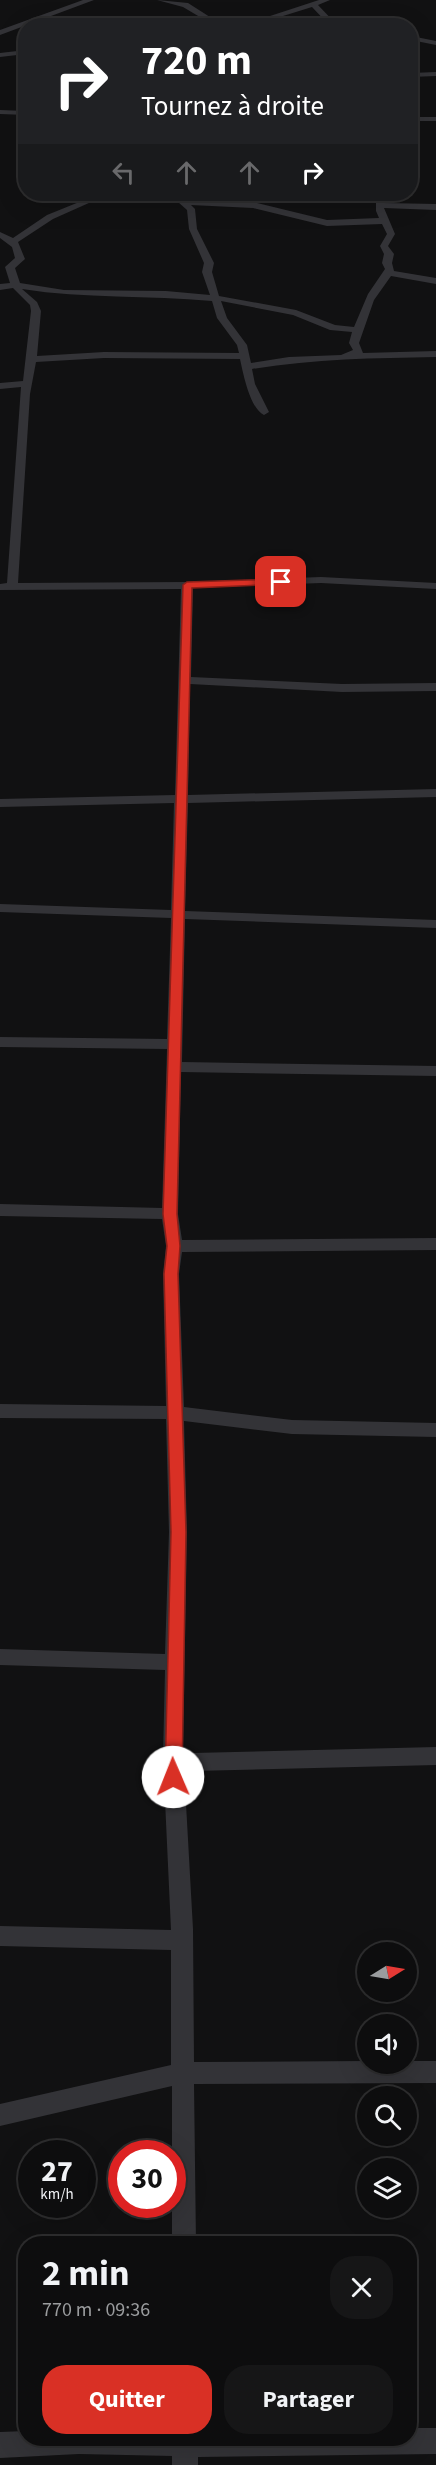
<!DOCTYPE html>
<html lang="fr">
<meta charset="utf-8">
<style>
body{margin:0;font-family:"Source Sans 3",sans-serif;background:#161617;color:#f1f3f6;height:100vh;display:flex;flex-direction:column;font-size:22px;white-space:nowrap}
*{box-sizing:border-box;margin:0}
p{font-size:20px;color:#9a9c9e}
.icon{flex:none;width:33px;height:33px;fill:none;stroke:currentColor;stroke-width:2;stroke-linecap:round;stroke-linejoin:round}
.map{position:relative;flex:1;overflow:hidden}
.side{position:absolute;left:18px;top:2236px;width:399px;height:210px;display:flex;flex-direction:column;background:#0d0d0e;border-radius:24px;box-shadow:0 6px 24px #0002,0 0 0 2px #2d2d2e}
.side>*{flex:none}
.banner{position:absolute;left:18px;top:18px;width:400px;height:183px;border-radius:24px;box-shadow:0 6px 24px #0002,0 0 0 2px #2d2d2e;background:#202124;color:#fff;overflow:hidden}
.needle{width:39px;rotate:79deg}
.fabs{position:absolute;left:357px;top:1942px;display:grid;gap:12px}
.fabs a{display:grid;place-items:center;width:60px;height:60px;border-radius:50%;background:#0d0d0e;box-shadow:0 6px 24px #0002,0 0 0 2px #2d2d2e;font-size:30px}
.speed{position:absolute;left:18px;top:2140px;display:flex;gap:12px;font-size:30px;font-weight:700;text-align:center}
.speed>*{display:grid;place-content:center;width:78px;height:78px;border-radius:50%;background:#0d0d0e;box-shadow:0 6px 24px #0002,0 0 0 2px #2d2d2e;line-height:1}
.speed small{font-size:15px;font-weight:400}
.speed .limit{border:9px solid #d22;background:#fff;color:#111}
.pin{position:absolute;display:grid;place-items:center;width:51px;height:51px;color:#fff;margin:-26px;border-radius:12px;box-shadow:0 3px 9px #0006}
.me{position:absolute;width:66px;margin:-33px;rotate:359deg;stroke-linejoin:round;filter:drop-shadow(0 0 4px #0008)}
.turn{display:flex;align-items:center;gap:21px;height:126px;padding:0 24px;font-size:27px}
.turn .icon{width:78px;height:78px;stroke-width:2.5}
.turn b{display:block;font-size:42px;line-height:51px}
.lanes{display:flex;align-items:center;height:57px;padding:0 24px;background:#0003;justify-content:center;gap:30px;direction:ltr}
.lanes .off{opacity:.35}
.round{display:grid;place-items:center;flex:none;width:63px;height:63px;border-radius:24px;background:#161617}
.headline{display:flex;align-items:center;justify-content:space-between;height:102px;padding:0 24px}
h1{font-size:36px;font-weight:700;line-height:45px}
.action{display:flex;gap:12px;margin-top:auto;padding:12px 24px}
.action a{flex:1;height:69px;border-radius:24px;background:#d93025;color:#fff;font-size:24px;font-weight:700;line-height:69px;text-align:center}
.action a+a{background:#161617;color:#f1f3f6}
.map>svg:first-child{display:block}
</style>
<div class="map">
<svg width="436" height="2465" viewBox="0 0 436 2465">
<rect width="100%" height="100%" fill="#111112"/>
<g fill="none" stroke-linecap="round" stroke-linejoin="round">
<!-- minor -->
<path fill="#333337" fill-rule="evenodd" d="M83,0H94L0,35V30Z
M157,0L188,3L224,26H215L183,7Z
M319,0H330L318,5L338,26H330L312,7L251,26H239Z
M411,36L436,41V45L411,40Z
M26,50V54L0,57V53Z
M436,72V76L411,77V73Z
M0,110L26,111V115L0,114Z
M411,117H436V121H411Z
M99,194H109L53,219L18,242L25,259L15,268L20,283L64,290L166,291L210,295L202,272L204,263L189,229L187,210L169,194H178L185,199L253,202L327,220L379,218L376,211V194H384V203L436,204V210L384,208L395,234L388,246L394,254L392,263L394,271L436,278V284L391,276L374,300L359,343L363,353L436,351V357C374,358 313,359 252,369L255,384L269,412L264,415C250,409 243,373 240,359L104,358L36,362L30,394L18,583L187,582L321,577L436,583V589L321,583L193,588L191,677L342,684L436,683V691L342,692L190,684L188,795L436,789V797L188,803L185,911L436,920V928L185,919L182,1062L436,1066V1076L181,1072L178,1214L182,1240L436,1238V1250L182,1252L179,1274L184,1407L292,1420L436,1423V1437L292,1434L184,1421L187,1532L183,1751L193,1753L436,1747V1765L193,1771L184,1768L193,1929L194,2062L368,2061V2064H406V2061H436V2083L194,2084L196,2244H172V2086L0,2126V2104L171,2065V1950L0,1946V1926L171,1930L163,1757L165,1670L0,1665V1649L165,1654L169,1532L166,1419L0,1418V1404L166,1406L163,1274L166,1246L162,1219L0,1216V1204L162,1208L167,1049L0,1047V1037L167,1039L171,918L0,912V904L171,910L174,803L0,807V799L175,795L181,589L0,590V584L7,583L21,387L0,389V383L23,381L31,311L30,305L13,288L0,290V284L10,283L5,267L15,258L12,247L0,238V232L13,238L47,215ZM191,205L253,208L327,226L382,224L387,234L380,246L384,254L382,263L385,269L368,294L354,327L335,325L296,310L219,296L212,272L214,263L197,229L195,209ZM22,289C85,299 148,295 212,301L217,318L237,345L239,353L104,352L37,356L41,311L37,302ZM221,301L293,315L330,330L352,332L349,343L353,350L341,355L289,357L251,363L247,345L227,318Z
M410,2428H436V2454L198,2457V2465H172V2456L79,2454L0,2458V2432L26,2431V2439H410Z"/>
</g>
<!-- route -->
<path fill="#d93025" stroke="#8d1f18" stroke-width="1.5" d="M281,579L286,582L285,584L192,588L177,1214L180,1246L178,1274L186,1532L182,1777L179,1782L173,1784L167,1782L165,1777L171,1532L164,1274L167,1246L163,1214L183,585L187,582Z"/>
</svg>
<div class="fabs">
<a><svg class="needle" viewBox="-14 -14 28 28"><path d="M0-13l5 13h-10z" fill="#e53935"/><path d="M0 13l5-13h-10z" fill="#9a9c9e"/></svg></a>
<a><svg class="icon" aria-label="sound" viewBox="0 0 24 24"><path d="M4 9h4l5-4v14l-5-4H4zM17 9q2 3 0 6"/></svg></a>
<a><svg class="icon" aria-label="search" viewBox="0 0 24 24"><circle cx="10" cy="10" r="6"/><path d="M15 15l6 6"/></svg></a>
<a><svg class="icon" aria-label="layers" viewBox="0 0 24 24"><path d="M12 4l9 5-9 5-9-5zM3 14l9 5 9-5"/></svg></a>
</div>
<div class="speed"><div>27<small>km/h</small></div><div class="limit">30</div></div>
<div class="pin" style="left:281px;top:582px;background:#d93025"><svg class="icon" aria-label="arrive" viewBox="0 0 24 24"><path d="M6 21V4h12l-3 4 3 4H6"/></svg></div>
<svg class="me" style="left:173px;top:1777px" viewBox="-20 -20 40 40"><circle r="19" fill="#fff"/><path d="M0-13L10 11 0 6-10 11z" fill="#d93025"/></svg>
<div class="banner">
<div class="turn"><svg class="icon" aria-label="right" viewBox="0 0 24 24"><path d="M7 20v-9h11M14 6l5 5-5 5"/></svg><div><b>720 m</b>Tournez à droite</div></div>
<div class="lanes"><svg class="icon off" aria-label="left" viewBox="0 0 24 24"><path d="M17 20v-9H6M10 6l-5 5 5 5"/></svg><svg class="icon off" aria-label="ahead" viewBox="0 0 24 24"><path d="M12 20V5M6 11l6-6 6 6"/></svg><svg class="icon off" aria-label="ahead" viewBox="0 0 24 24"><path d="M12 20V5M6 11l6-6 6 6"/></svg><svg class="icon" aria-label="right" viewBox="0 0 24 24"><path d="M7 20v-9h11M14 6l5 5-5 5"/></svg></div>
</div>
<section class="side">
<div class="headline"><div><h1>2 min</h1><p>770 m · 09:36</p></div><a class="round"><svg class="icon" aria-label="close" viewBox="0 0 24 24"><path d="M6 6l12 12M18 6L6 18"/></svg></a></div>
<div class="action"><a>Quitter</a><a>Partager</a></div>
</section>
</div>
